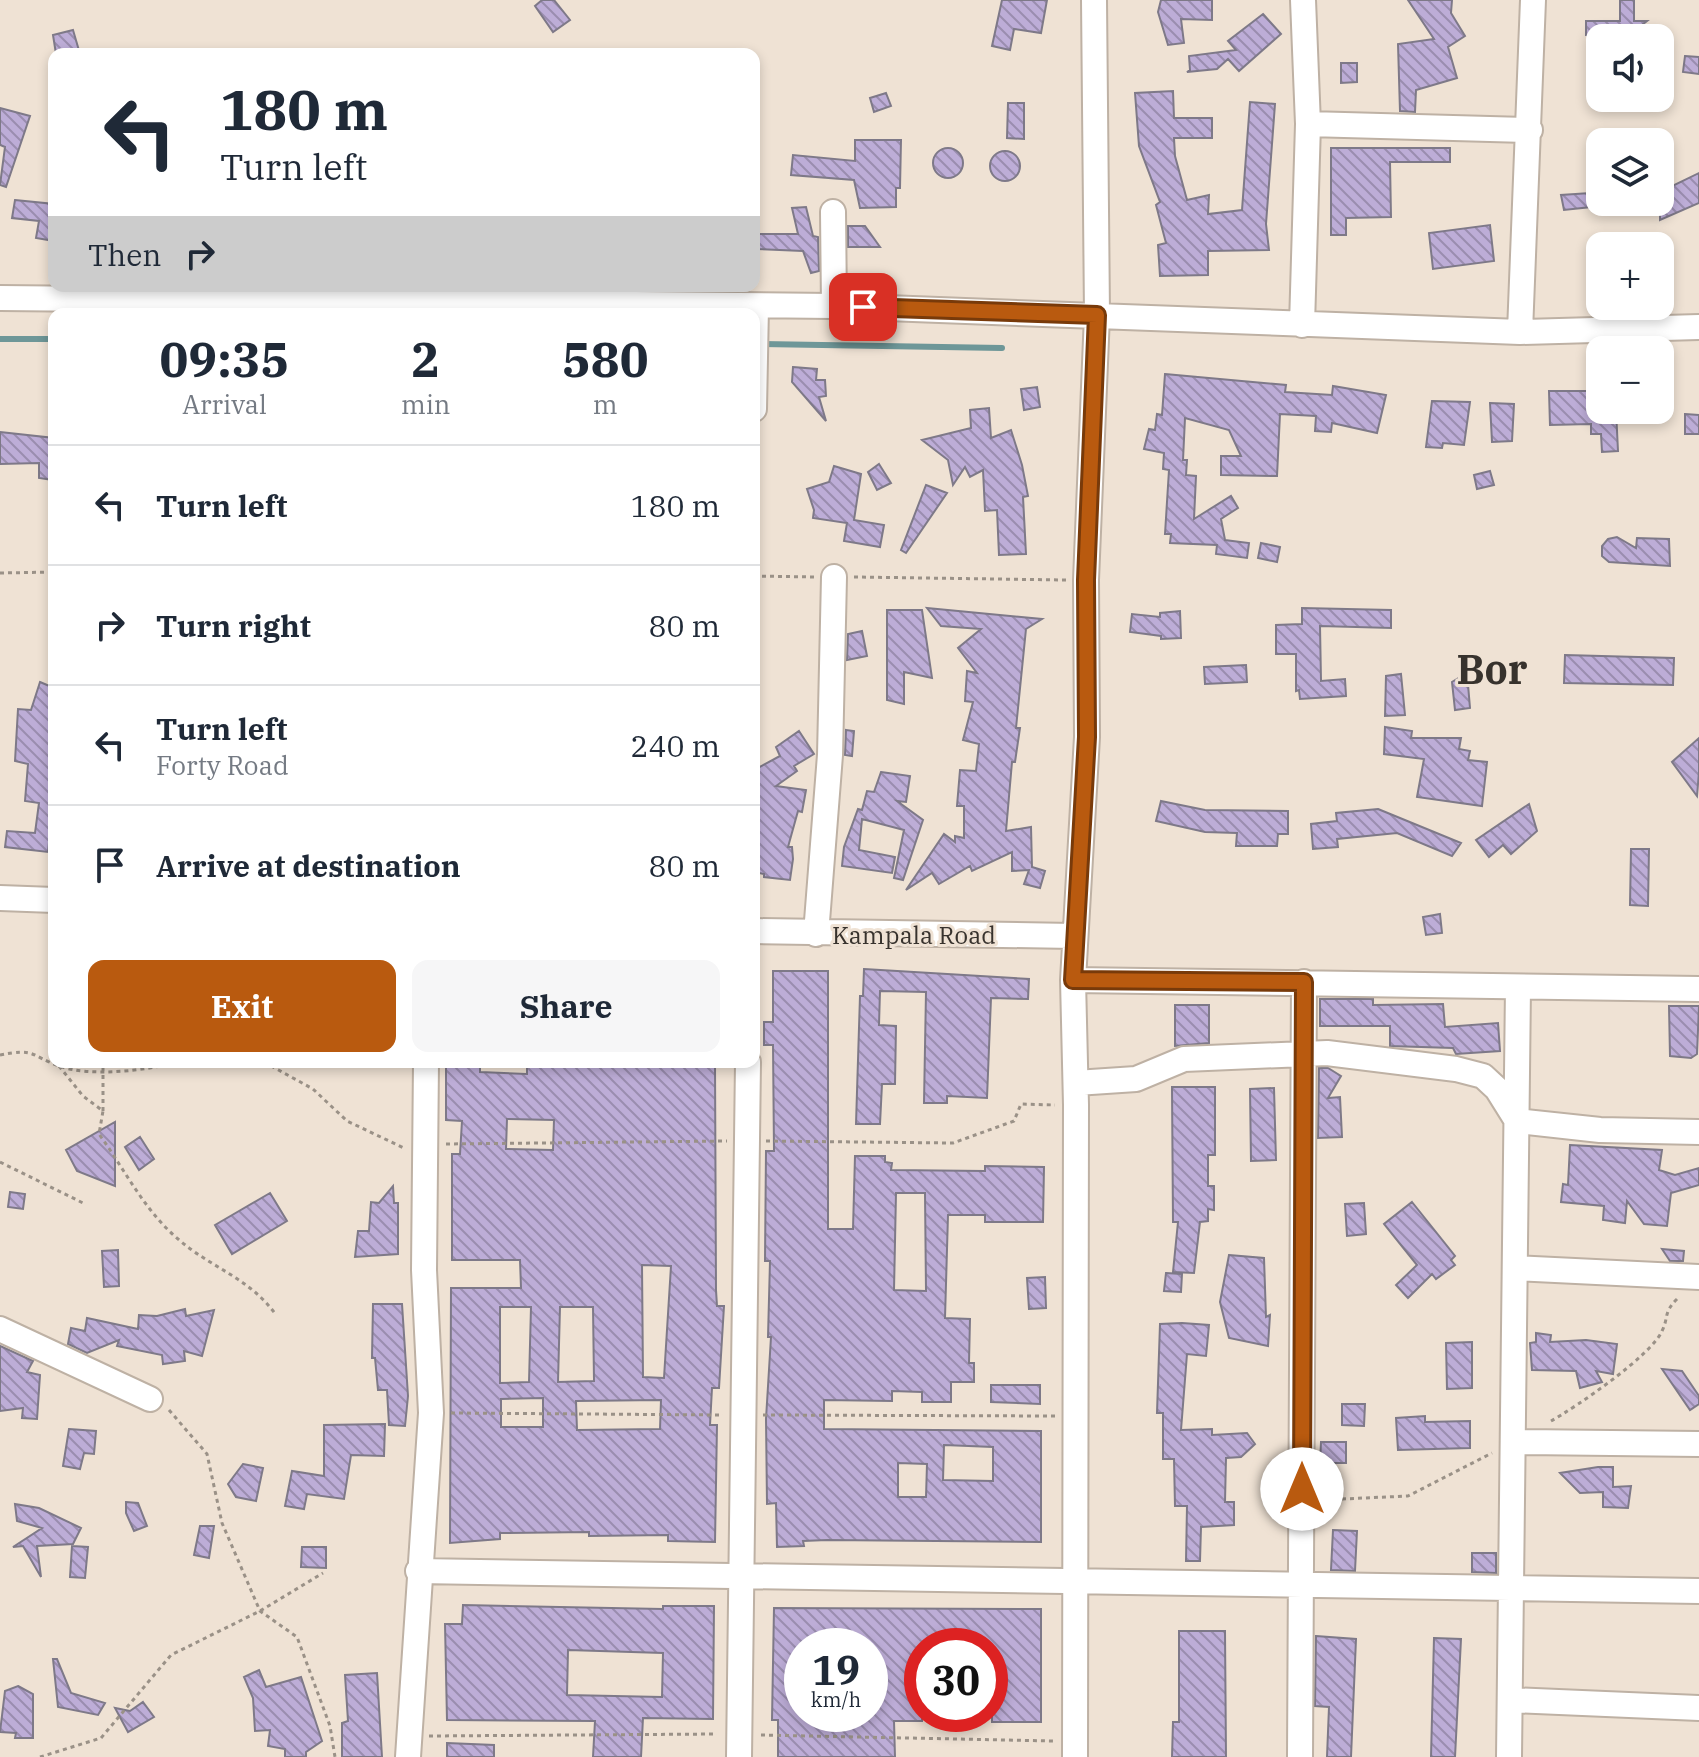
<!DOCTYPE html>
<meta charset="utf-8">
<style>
body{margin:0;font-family:"IBM Plex Serif",serif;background:#f6f6f7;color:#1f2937;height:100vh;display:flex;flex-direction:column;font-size:30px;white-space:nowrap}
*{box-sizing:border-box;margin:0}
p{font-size:26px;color:#747a83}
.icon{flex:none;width:44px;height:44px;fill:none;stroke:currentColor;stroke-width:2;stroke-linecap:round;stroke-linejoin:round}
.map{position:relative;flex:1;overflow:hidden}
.panel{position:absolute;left:48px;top:308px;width:712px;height:760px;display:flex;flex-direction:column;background:#fff;border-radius:16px;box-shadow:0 4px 12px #0003}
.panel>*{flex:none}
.guide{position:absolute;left:48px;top:48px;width:712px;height:244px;border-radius:16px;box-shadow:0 4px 12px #0003;background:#fff;color:#1f2937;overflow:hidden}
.controls{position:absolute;left:1586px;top:24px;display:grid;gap:16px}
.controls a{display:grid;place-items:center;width:88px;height:88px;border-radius:16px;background:#fff;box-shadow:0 4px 12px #0003;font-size:40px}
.speed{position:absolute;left:784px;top:1628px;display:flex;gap:16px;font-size:40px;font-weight:700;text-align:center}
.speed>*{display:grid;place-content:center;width:104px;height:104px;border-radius:50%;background:#fff;box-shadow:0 4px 12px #0003;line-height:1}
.speed small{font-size:20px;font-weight:400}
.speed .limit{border:12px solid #d22;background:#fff;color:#111}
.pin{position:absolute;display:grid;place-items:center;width:68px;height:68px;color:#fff;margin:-34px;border-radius:16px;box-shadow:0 4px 12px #0006}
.me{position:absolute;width:88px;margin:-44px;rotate:0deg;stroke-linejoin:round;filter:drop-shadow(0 0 6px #0008)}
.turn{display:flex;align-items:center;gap:28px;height:168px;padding:0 40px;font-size:36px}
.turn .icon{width:104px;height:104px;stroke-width:2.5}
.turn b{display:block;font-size:56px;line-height:68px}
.then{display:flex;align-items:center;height:76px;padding:0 40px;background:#0003;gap:16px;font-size:30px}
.eta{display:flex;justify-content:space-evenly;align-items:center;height:136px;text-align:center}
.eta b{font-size:48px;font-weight:700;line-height:56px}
.primary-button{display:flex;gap:16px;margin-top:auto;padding:16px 40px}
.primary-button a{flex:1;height:92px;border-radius:16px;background:#b95a0f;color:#fff;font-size:32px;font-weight:700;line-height:92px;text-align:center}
.primary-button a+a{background:#f6f6f7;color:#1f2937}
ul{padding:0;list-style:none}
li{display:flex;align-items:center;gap:24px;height:120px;padding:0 40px;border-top:2px solid #e0e1e3}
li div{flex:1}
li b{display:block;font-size:30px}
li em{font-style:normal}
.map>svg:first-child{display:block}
</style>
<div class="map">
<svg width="1699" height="1757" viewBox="0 0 1699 1757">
<defs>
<pattern id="building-back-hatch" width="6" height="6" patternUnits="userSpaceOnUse" patternTransform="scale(2)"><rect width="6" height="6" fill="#bdadd7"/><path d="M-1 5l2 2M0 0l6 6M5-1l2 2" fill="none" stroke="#9a8daf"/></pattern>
</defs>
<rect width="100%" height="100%" fill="#efe2d4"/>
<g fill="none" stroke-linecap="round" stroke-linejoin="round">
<!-- stream -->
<path stroke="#6e9798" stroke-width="6" d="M0,339H54
M762,344L1002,348"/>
</g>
<!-- building -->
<path fill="url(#building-back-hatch)" stroke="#7e7988" stroke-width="2" fill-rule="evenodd" d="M542,0H554L570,20L553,32L535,6Z
M1002,0H1047L1041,33L1014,29L1010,50L992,46Z
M1161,0H1212V20L1181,19L1184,43L1168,45L1158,12Z
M1408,0H1452L1451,13L1465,36L1448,47L1457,78L1416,90L1415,112L1400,111L1398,44L1434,39Z
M1620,0H1634V21H1647L1625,38L1586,35V21H1620Z
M1263,14L1281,34L1239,71L1228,59L1217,69L1187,72L1190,70L1189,56L1236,50L1228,41Z
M73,30L80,54H56L53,35Z
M1685,56L1699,57V74L1683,72Z
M1341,63H1357V82L1341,83Z
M1173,91L1174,118H1212V138H1174L1175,156L1187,200L1209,195L1208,214L1242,210L1250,102L1275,104L1266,224L1269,250L1208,251V275L1160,276L1158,245L1166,243L1156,205L1160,202L1139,146L1135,93Z
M886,93L891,106L874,112L870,98Z
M1008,103H1024V139L1007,138Z
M0,108L30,116L6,187L0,185L5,147L0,145Z
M855,140H901L900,188H896V207L860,208L854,180L791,175L793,155L855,161Z
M933 163a15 15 0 1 1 30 0a15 15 0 1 1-30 0Z
M1331,148H1450V162H1390L1391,217L1346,218V235H1331Z
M990 166a15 15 0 1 1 30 0a15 15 0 1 1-30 0Z
M1699,173V203L1660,220V192Z
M1590,193L1591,207L1564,210L1561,195Z
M15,200L54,204V241L36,238L39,221L12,218Z
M806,207L813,236L818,237L819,271L811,273L803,251L756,249V234H798L792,208Z
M1490,225L1494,261L1433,269L1429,233Z
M848,226H865L880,247H848Z
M793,367L817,369L816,380H825L826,396L819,397L826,421L792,382Z
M1165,374L1286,385L1285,392L1332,395L1333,386L1386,395L1377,433L1332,423L1331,432L1315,431L1316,416L1280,414L1277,476L1221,475V456H1241L1229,430L1185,418L1183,460H1187L1186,475L1196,476L1194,519L1231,496L1238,508L1221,519L1225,540L1249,543L1247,558L1216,554L1217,545L1170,543L1171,534H1165L1169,470L1163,469L1164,453L1144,449L1149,429L1155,430L1157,414L1162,415Z
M1037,387L1040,407L1024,410L1021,389Z
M1549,391H1600V410H1616L1618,451L1602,452L1601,434H1591V424L1550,425Z
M1432,401L1470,402L1464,445L1443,443L1442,448L1426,447Z
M1490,403L1514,404L1512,441L1492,442Z
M989,408L991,438L1011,430L1022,465L1028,496L1023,497L1026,554L999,555L997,510L985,511L983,470L970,477L965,467L953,485L948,460L922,440L971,428L970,410Z
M1685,414L1699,415V434H1685Z
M0,432L54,438L53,480L39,478V463L0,464Z
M879,464L891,483L877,490L868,472Z
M834,466L861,474L854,520L884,525L880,547L844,541L847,523L813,518L814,510L807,489L829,482Z
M1490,471L1494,485L1477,489L1474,475Z
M926,485L947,493L906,553L901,550Z
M1617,537L1636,548L1637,538L1669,539L1670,566L1609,562L1602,556V546L1608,539Z
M1261,543L1280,547L1277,562L1258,558Z
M927,608L1042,619L1026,629L1016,728H1020L1015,762H1012L1006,831L1031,827L1032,867L1045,871L1040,888L1024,884L1029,870L1012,871V852L972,871L970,866L939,884L932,873L906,890L944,834L955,842V836L964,838V806H957L960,770L976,771L979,744L963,740L973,702L965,701L967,671L977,673L958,648L981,629L941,626Z
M1302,608L1391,610V628L1320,626L1321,681L1345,679L1346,696L1300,699L1299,690L1296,691V654H1276V625L1302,624Z
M887,610H922L932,678L904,672V704L887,700Z
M1180,611L1181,638L1161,639V636L1130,632L1132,614L1160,617V613Z
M862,631L867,656L847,660L848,634Z
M1565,655L1674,658L1673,685L1564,683Z
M1246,665L1247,682L1205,684L1204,667Z
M1467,673L1470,708L1455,710L1452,682Z
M1401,674L1405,715L1385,716L1386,676Z
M40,682L54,688V843L49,842L48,852L5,847L7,831L35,833L39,803L25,801L28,764L15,761L18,709L31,710Z
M1385,727L1412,731L1411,738H1461L1459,749L1470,751L1468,760L1487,762L1482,806L1417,797L1424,759L1384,754Z
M846,730L854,731L852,756L845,755Z
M799,731L814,754L794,766L797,771L776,786L806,790L802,812L798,811L788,847H792L793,859L790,880L764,877V874L754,872V770L780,756L776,747Z
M1699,738V772L1697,796L1672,762Z
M881,772L910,776L906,802L897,801L923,820L903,880L894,878L904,830L862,819L859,850L895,857L892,873L842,866L844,847L858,809L862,810L867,791L874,792Z
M1161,801L1205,810L1288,811V834H1278L1277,846H1236L1237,833L1205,832L1156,821Z
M1529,804L1537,831L1511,854L1503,845L1489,857L1476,840Z
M1378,809L1461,843L1452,856L1397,833L1337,839L1338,847L1313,849L1311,824L1337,821L1336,813Z
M1631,849H1649L1648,906L1630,905Z
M1440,914L1442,933L1426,935L1423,917Z
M864,969L1029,979L1028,999L991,998L987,1098L947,1096V1103H924L926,992L880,991L879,1025L896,1026L895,1084H882L880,1124H856L860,996H863Z
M773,971H828V1229H853L855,1156H885V1162L892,1163L891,1170L985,1171V1166L1044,1167L1043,1222H985V1215H948L945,1318L970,1319L969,1363H974V1382H951V1402H922V1392L892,1391V1401L824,1400V1429L1041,1431V1542L827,1540L803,1541L804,1546L777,1547L776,1503L767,1504L766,1419L771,1337H768L770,1261H765L766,1151H774L773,1045H764V1022H773ZM896,1193H925L926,1291L894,1290ZM944,1445L993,1447V1481L943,1480ZM898,1463L927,1464L926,1497H898Z
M1320,999H1373V1005L1443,1004L1445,1027L1498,1023L1500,1051L1456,1054L1453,1048L1390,1046V1026H1320Z
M1175,1005H1209V1043L1175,1046Z
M1669,1006H1699L1697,1054L1691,1058L1670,1056Z
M480,1062V1072L527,1074V1062H715L716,1290L717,1306H724L719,1388H712L710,1425H717L715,1542L668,1541V1535L589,1536V1532L500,1533V1539L450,1543L451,1288H521L520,1260H452V1154H460L462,1121L446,1120V1063ZM507,1119L554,1120L553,1150L506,1149ZM642,1265L671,1266L664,1378L643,1377ZM500,1307H531L529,1382L500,1383ZM560,1307H593L594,1381L558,1382ZM543,1398V1427H501V1399ZM661,1400L660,1429L577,1430L576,1401Z
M1319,1068H1328L1341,1076L1328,1098L1340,1097L1342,1137L1318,1138Z
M1172,1087H1215V1155H1208V1186H1214V1210L1208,1209V1221L1200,1222L1194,1273L1173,1272L1178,1222H1173Z
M1274,1088L1276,1160L1251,1161L1250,1089Z
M115,1122V1186L77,1171L66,1150Z
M140,1137L154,1159L139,1170L125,1147Z
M1570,1145L1662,1150L1659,1170L1675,1175L1699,1168V1185L1671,1193L1667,1226L1644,1224L1627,1201L1625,1223L1603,1220L1604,1206L1561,1202L1563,1184L1568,1185Z
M393,1186L394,1203H398V1254L355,1257L358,1231H369L371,1202L379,1203Z
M10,1192L25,1194L23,1209L8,1207Z
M270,1193L287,1221L232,1254L215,1225Z
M1412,1202L1455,1256L1451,1260L1455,1265L1436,1279L1432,1274L1408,1298L1396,1285L1417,1265L1384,1224Z
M1364,1203L1366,1234L1347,1236L1345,1204Z
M1662,1249L1684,1251L1683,1261H1670Z
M118,1250L119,1286L104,1287L102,1251Z
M1229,1255L1264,1258L1266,1317L1270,1315L1268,1346L1229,1338L1220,1302Z
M1166,1273L1182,1274L1181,1292L1164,1291Z
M1045,1277L1046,1308L1029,1309L1027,1278Z
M373,1304H402L408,1396L405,1426L389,1425L387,1390H378L375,1358H372Z
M185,1309L186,1316L214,1310L202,1356L184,1351L185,1361L163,1364L162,1355L117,1346L119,1340L87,1353L68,1344L71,1328L85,1331L87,1318L138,1329L139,1315L157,1316Z
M1182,1323L1209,1325L1206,1356L1187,1354L1181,1430L1212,1429V1435L1247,1433L1255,1444L1241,1457L1226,1458L1225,1502H1234V1525L1201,1527L1200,1561H1186L1187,1506H1175L1174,1459H1163V1413H1157L1160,1324Z
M1536,1333L1551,1335L1550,1342L1586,1340L1617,1344L1613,1374L1596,1371L1602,1382L1580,1388L1576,1371L1532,1370L1530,1343L1536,1342Z
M1472,1342V1388L1447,1389L1446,1343Z
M0,1346L33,1361L27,1372L40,1375L37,1419L22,1418L23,1408L0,1411Z
M1662,1369L1682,1371L1699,1396V1404L1690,1410Z
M991,1385H1040V1404L991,1402Z
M1342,1404H1365L1364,1426L1342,1425Z
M1425,1416V1422L1470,1421V1448L1398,1450L1396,1418Z
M385,1424L384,1456L351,1455L344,1499L307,1494L304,1509L285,1506L292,1471L324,1476V1425Z
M69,1429L96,1431L94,1454L84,1453L80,1469L63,1466Z
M1321,1442H1346V1463H1320Z
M243,1464L263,1468L256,1501L236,1497L228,1484Z
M1598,1467H1613V1487L1631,1486L1628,1508L1603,1507V1492L1580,1493L1560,1473Z
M126,1502L138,1503L147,1526L134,1531L126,1513Z
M15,1504L39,1508L81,1528L73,1544L37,1546L41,1577L23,1546L13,1547L42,1528L17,1521Z
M200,1526H214L209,1558L194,1555Z
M1333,1530L1357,1531L1355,1571L1331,1570Z
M72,1546L88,1547L85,1578L70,1577Z
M302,1547H326V1568L301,1567Z
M1472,1553H1496V1573L1472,1572Z
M463,1605L663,1609V1606H714L713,1719L643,1718L641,1757H593L595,1721L447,1720L445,1624H462ZM568,1650L663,1653L662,1697L567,1695Z
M774,1608L1041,1609V1722H992V1646H922V1721H894L895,1757H778V1720H772ZM802,1646H870V1714H802Z
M1179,1631H1225L1226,1757H1172L1173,1722H1179Z
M1316,1636L1356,1639L1351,1757H1327L1329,1707L1315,1706Z
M1434,1638L1461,1639L1455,1757H1431Z
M53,1659H57L71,1693L105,1703L98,1715L58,1707Z
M259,1670L266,1687L301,1677L322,1741L306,1752V1757H285V1749L268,1746L270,1730L255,1731L253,1698L244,1677Z
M377,1673L382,1757H342V1723L348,1721L345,1675Z
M18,1686L33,1694V1738H15L16,1733L0,1732L5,1691Z
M143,1702L154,1717L128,1732L115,1708L130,1711Z
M447,1743L494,1745V1757H447Z"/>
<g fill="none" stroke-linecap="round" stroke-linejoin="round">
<!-- minor casing -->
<g stroke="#beb1a4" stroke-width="28">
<path id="minor" d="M1308,124L1530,130
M833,212L834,306
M0,298L834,306L1520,332L1699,327
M1302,325L1308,124L1303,0
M1520,332L1533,0
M754,409L756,306
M0,898L54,900
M754,931L1074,936
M816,934L830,755L834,577
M1073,980L1699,989
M1076,1083L1136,1079L1184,1059L1327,1053L1456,1069L1483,1076L1497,1089L1517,1121L1600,1130L1699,1132
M1515,1268L1699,1277
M0,1329L150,1399
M1513,1442L1699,1444
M418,1571L1699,1591
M1511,1700L1699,1708
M408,1757L431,1413L424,1270L426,1062
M739,1757L748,1062
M1075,1757L1076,1105L1073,980L1087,737L1086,580L1097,315L1094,0
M1300,1757L1304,982
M1509,1757L1518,987"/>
</g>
<!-- path -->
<path stroke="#9a9187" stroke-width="3" stroke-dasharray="4 4" stroke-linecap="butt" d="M0,573L54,572
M754,576L814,577
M854,577L1066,580
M0,1055C36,1048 29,1055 59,1066C89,1077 146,1071 177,1062
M264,1062L313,1089L347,1121L406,1149
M59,1066L83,1096L103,1111L99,1134C125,1170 144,1210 178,1239C211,1268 250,1278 276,1315
M103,1111V1062
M766,1141L953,1143L1014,1121L1021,1104L1055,1105
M446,1144L727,1141
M0,1162L83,1203
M169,1410L207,1454L222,1523L260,1611L297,1637L330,1726L335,1757
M451,1413L723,1415
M763,1415L1055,1416
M1551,1421C1576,1407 1651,1356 1662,1331C1669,1317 1663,1313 1677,1299
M1342,1499L1408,1496L1492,1453
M761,1735L1053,1741
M429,1736L717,1734
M40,1757L101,1738L171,1655L260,1611L323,1573"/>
<!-- minor -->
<use href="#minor" stroke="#fff" stroke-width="24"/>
</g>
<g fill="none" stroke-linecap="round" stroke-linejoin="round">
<!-- route casing -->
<g stroke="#783a0a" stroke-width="20">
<path id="route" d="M863,307L1097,315L1086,580L1087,737L1073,980L1304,982L1302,1489"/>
</g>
<!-- route -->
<use href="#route" stroke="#b95a0f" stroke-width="14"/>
</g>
<g text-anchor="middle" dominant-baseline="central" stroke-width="6" stroke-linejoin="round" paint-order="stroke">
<!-- street labels -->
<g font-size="24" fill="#37322d" stroke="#efe2d4">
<text x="914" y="935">Kampala Road</text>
</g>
<!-- town labels -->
<g font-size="40" font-weight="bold" fill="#37322d" stroke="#efe2d4">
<text x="1492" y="669">Bor</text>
</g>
</g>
</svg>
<div class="controls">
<a><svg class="icon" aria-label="sound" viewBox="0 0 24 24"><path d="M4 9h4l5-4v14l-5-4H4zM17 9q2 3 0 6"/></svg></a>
<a><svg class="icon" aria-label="layers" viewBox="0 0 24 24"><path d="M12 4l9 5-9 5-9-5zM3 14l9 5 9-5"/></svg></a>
<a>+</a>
<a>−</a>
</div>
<div class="speed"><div>19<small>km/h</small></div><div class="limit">30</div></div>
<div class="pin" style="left:863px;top:307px;background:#d93025"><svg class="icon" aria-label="arrive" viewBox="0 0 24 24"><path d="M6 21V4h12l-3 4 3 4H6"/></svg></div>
<svg class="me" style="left:1302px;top:1489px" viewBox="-20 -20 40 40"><circle r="19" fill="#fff"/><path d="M0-13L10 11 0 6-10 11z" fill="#b95a0f"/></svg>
<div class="guide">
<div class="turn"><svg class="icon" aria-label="left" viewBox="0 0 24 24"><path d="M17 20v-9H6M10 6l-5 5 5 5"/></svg><div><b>180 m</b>Turn left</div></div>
<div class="then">Then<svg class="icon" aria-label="right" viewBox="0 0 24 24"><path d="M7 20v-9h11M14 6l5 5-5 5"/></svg></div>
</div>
<section class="panel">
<div class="eta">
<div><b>09:35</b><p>Arrival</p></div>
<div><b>2</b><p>min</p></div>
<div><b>580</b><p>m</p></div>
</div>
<ul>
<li><svg class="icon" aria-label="left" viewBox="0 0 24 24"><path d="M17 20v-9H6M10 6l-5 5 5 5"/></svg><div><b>Turn left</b></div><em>180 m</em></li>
<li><svg class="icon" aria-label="right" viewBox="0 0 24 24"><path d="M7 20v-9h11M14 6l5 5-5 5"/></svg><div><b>Turn right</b></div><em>80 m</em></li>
<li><svg class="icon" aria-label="left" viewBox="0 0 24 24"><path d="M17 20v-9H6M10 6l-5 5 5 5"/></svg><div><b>Turn left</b><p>Forty Road</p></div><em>240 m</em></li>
<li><svg class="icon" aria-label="arrive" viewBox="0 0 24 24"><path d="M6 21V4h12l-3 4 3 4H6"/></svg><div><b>Arrive at destination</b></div><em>80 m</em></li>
</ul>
<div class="primary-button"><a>Exit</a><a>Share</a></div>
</section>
</div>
